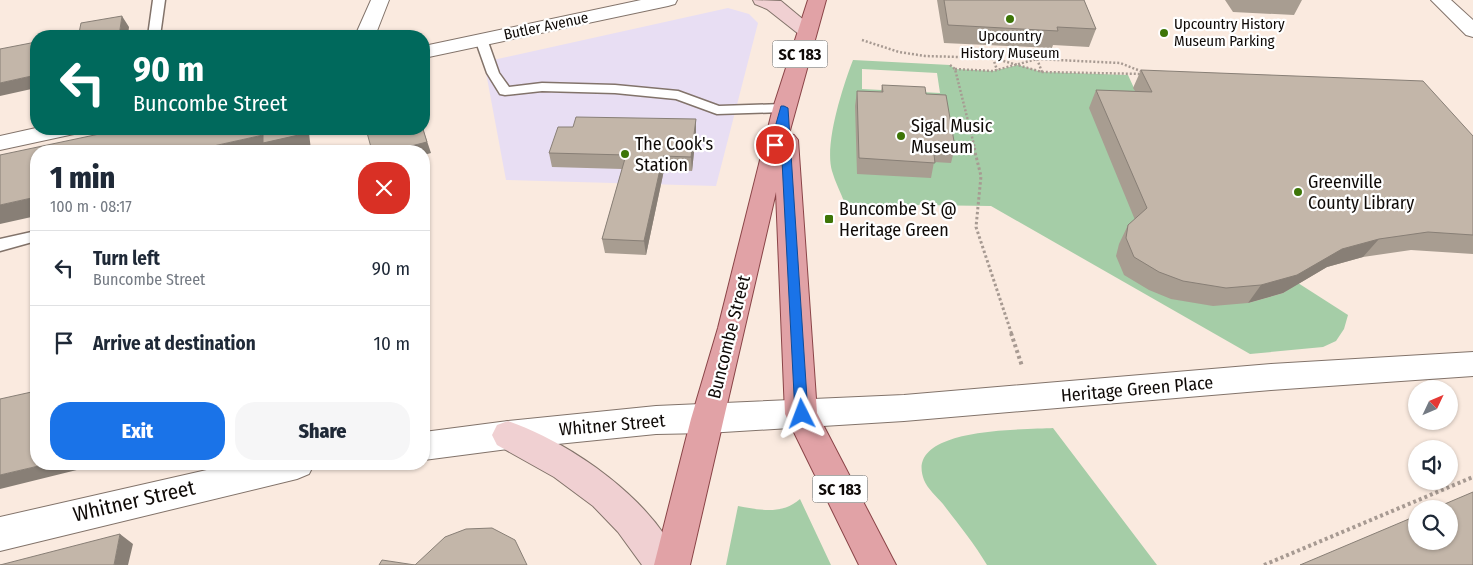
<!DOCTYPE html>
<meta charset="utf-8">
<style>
body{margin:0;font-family:"Fira Sans Condensed",sans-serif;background:#f6f6f7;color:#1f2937;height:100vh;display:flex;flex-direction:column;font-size:19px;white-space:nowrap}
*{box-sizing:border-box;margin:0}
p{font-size:16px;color:#747a83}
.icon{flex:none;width:28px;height:28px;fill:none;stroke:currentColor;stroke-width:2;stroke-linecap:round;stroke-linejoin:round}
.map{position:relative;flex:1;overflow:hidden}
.details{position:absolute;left:30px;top:145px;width:400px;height:325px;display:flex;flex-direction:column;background:#fff;border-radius:20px;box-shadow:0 1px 4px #0004}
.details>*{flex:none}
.hud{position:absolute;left:30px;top:30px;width:400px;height:105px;border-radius:20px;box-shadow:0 1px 4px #0004;background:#00695c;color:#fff;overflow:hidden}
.needle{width:32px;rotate:46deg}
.controls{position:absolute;left:1408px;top:380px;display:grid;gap:10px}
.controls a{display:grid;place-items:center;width:50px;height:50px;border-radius:50%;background:#fff;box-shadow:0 1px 4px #0004;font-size:25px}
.pin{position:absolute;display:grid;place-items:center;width:42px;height:42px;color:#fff;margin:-21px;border:2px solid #fff;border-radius:50%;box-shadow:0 1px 5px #0007}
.me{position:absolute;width:55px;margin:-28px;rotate:357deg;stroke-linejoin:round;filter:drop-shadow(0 0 4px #0008)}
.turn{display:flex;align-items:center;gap:18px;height:105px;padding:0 20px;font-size:22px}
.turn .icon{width:65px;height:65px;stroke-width:2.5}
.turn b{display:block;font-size:35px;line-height:42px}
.round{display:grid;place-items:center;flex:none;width:52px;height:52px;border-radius:20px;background:#f6f6f7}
.overview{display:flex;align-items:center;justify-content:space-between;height:85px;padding:0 20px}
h1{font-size:30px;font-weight:800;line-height:38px}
.cta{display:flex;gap:10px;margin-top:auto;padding:10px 20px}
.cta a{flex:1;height:58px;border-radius:20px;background:#1a73e8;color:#fff;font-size:20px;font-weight:800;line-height:58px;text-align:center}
.cta a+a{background:#f6f6f7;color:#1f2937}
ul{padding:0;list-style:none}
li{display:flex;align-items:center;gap:15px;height:75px;padding:0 20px;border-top:1px solid #e0e1e3}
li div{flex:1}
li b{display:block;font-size:19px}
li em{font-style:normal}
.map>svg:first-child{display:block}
</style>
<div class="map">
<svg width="1473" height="565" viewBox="0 0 1473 565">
<rect width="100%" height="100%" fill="#faeadf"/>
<!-- commercial -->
<path fill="#e8def3" d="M728,8L749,14L758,23L716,186L506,180L484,62Z"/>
<!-- green -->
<path fill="#a5cda7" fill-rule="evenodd" d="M853,60L950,65L955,69L993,71L1018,65L1042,72L1128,75L1144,110L1248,303L1283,293L1298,283L1348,315L1344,329L1336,341L1323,347L1250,354L991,206L845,204C841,193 835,182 832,171C824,144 843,86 853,60ZM862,69L937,73L940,93L862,89Z
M1053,428L1157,565H987C974,543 958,524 943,504C937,497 927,488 924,480C903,426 1025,430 1053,428Z
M800,499L831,565H726L738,506C760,510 782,515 800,499Z"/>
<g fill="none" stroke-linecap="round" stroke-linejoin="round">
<!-- service casing -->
<g stroke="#82736a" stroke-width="3">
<path id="service" d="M153,0H165L160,36H148Z
M481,35L487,39L499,73L509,87L542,83L615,85L678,91L719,106L784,104L791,108L784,112L717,114L676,99L615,93L542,91L505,95L500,94L487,73L475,39Z
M36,231V241L0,251V239Z"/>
</g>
<!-- minor casing -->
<g stroke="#82736a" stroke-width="2">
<path id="minor" d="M371,0H389L375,36H355Z
M1431,0H1451L1473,20V37L1466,35Z
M1473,352V376L1271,390L904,421L707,433L656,434L508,449L424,460V432L508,421L656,406L904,395L1271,364Z
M233,464H314L309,474L297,479L0,551V517Z"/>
</g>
<!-- tertiary casing -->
<g stroke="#82736a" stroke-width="2">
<path id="tertiary" d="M641,0H677L675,4L668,6L424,58V46Z
M36,128L77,129L74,134L0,150V136Z"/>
</g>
<!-- secondary casing -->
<g stroke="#82736a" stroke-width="2">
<path id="secondary" d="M753,0L781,1L817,31L814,35L807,37L800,35L767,9L755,4Z
M508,421C573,444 654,500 681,565H642L618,532L593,506L554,477L497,445L492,435L497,425Z"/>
</g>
<!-- primary casing -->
<g stroke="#8a4447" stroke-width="2">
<path id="primary" d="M808,0H826L789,134L794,135L798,140L817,413L896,565H859L785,414L776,192L690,565H654L691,419L718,328L773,108Z"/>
</g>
<!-- path-far2 -->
<path stroke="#a79a92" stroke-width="2.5" stroke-dasharray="2 2" stroke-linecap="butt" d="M862,40L899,52L925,56L993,58L1042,72L1144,74
M993,58L997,70
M1037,59L1042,72
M950,65L955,69L975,149
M955,69L993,71L1037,59L1120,63L1143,72"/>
<!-- path-far1 -->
<path stroke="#a79a92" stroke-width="3" stroke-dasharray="2.5 2.5" stroke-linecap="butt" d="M974,148L981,176L976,227L1012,335"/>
<!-- path -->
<path stroke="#a79a92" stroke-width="4" stroke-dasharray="3 3" stroke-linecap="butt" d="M1011,333L1022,366
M1264,565L1473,477"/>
<!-- service -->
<use href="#service" fill="#fff" fill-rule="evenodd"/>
<!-- minor -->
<use href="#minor" fill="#fff" fill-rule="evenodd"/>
<!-- tertiary -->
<use href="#tertiary" fill="#fff" fill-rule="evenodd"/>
<!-- secondary -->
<use href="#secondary" fill="#f0d0d2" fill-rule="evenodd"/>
<!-- primary -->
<use href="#primary" fill="#e1a2a6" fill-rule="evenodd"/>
</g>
<!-- wall -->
<path fill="#a89d91" d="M937,0H1084L1096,29L1089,47L1053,45L1052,48L944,43Z
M1225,0H1302L1294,15L1233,12Z
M1141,70L1473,136V254L1411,250L1363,257L1327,267L1283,293L1248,303L1213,306L1171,299L1149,290L1124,275L1116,256L1119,244L1128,225L1135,220L1089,108L1096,90L1135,91L1133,88Z
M882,85L926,94L955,147L951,163L934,162L931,178L857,174L855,106L857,91L881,92Z
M696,119V133L692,171L664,170L646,255L605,253L602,239L622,169L552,167L549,153Z"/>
<!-- shaded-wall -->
<path fill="#887f76" d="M122,16L129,27L128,36H119Z
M36,75V88L0,96V83Z
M696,119V133L692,171L691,157Z
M302,129H318V131L309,133L311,150L305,151H191L263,135Z
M423,129L431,153L424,155V151H372L390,146Z
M663,156L664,170L646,255L644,241Z
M36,197V216L0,224V205Z
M1379,239L1363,257L1327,267L1283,293L1248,303L1261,285L1342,249Z
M47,464H101L0,489V475Z
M120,534L133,544L128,565H114Z"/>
<!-- building -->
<path fill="#c3b6a9" stroke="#887f76" d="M944,0H1084L1096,29L1057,27L1058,31L948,25Z
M122,16L119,36H68L79,33L81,23Z
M36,42V75L0,83V49Z
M1141,70L1423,81L1473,136V235L1428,232L1379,239L1342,249L1297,275L1261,285L1226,288L1183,281L1159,272L1134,257L1126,238L1128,225L1147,208L1096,90L1152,92Z
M882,85L925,87L926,94L946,95L955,147L933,146L935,163L859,158L857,91L883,92Z
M576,117L696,119L691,157L663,156L644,241L602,239L626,155L549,153L558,127H573Z
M123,129H302L303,134L263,143V135L191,151H36V197L0,205V155Z
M366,129H423L427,142L391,151L390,146L372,151Z
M36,391V464H47L0,475V399Z
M1473,492V565H1300L1416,516V541H1449V509H1433Z
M492,528L515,540L527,565H415L445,537L466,529Z
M120,534L114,565H0Z
M382,560L415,565H379Z"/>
<!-- route -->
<path fill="#1a73e8" stroke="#114b97" d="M781,106H784L788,108L808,414L806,418L802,419L797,418L795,414L781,141L779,147L775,148L770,145Z"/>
<!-- markers -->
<g fill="#3d7507" stroke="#fff" stroke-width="2">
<circle cx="1010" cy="19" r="5"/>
<circle cx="1164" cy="33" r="5"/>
<circle cx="901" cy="136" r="5"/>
<circle cx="625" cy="154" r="5"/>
<circle cx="1298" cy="192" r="5"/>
<rect x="824" y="214" width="10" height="10" rx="2.5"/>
</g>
<g text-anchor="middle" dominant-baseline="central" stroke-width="4.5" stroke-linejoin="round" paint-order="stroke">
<!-- far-poi labels -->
<g font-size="15" fill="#0f0a07" stroke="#fff" text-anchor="start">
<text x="1174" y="24">Upcountry History<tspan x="1174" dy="17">Museum Parking</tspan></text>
<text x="1010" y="36" text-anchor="middle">Upcountry<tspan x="1010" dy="17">History Museum</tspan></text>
</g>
<!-- far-street labels -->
<g font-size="15" fill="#0f0a07" stroke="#fff">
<text transform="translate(546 26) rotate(-12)">Butler Avenue</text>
</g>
<!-- shield labels -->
<g fill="#fff" stroke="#575451" stroke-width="1">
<rect x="772.5" y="40.5" width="55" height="27" rx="4"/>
<rect x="812.5" y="475.5" width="55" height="27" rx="4"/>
</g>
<g font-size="16" font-weight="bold" fill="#0f0a07">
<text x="800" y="54">SC 183</text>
<text x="840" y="489">SC 183</text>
</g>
<!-- poi labels -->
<g font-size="18" fill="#0f0a07" stroke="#fff" text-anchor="start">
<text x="911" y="126">Sigal Music<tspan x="911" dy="21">Museum</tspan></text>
<text x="635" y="144">The Cook's<tspan x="635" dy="21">Station</tspan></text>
<text x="1308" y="182">Greenville<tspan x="1308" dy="21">County Library</tspan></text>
<text x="839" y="209">Buncombe St @<tspan x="839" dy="21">Heritage Green</tspan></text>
</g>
<!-- street labels -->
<g font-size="18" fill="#0f0a07" stroke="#fff">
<text transform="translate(729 337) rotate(-76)">Buncombe Street</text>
<text transform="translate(1137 389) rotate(-5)">Heritage Green Place</text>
<text transform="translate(612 425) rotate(-5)">Whitner Street</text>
</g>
<!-- near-street labels -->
<g font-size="21" fill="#0f0a07" stroke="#fff">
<text transform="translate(134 501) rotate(-13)">Whitner Street</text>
</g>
</g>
</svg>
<div class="controls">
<a><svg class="needle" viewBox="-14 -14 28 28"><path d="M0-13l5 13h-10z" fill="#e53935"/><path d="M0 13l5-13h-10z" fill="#747a83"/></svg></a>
<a><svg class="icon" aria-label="sound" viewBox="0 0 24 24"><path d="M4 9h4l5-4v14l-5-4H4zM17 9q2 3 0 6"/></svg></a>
<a><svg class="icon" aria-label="search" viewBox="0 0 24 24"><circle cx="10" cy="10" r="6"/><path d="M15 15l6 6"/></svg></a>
</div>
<div class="pin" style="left:775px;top:145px;background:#d93025"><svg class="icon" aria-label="arrive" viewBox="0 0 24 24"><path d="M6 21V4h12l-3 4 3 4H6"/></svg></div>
<svg class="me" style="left:802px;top:414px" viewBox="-20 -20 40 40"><path d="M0-17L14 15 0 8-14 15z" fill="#1a73e8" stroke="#fff" stroke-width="4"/></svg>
<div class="hud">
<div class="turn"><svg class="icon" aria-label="left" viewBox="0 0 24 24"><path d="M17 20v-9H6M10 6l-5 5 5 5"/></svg><div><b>90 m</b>Buncombe Street</div></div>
</div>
<section class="details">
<div class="overview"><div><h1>1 min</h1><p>100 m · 08:17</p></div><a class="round" style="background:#d93025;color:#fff"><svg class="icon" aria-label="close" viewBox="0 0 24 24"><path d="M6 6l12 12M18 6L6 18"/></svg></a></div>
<ul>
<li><svg class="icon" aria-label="left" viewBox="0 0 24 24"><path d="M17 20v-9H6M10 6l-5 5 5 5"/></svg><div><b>Turn left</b><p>Buncombe Street</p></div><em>90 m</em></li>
<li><svg class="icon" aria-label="arrive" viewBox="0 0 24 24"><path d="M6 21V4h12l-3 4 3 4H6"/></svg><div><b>Arrive at destination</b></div><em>10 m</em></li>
</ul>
<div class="cta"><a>Exit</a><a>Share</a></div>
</section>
</div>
